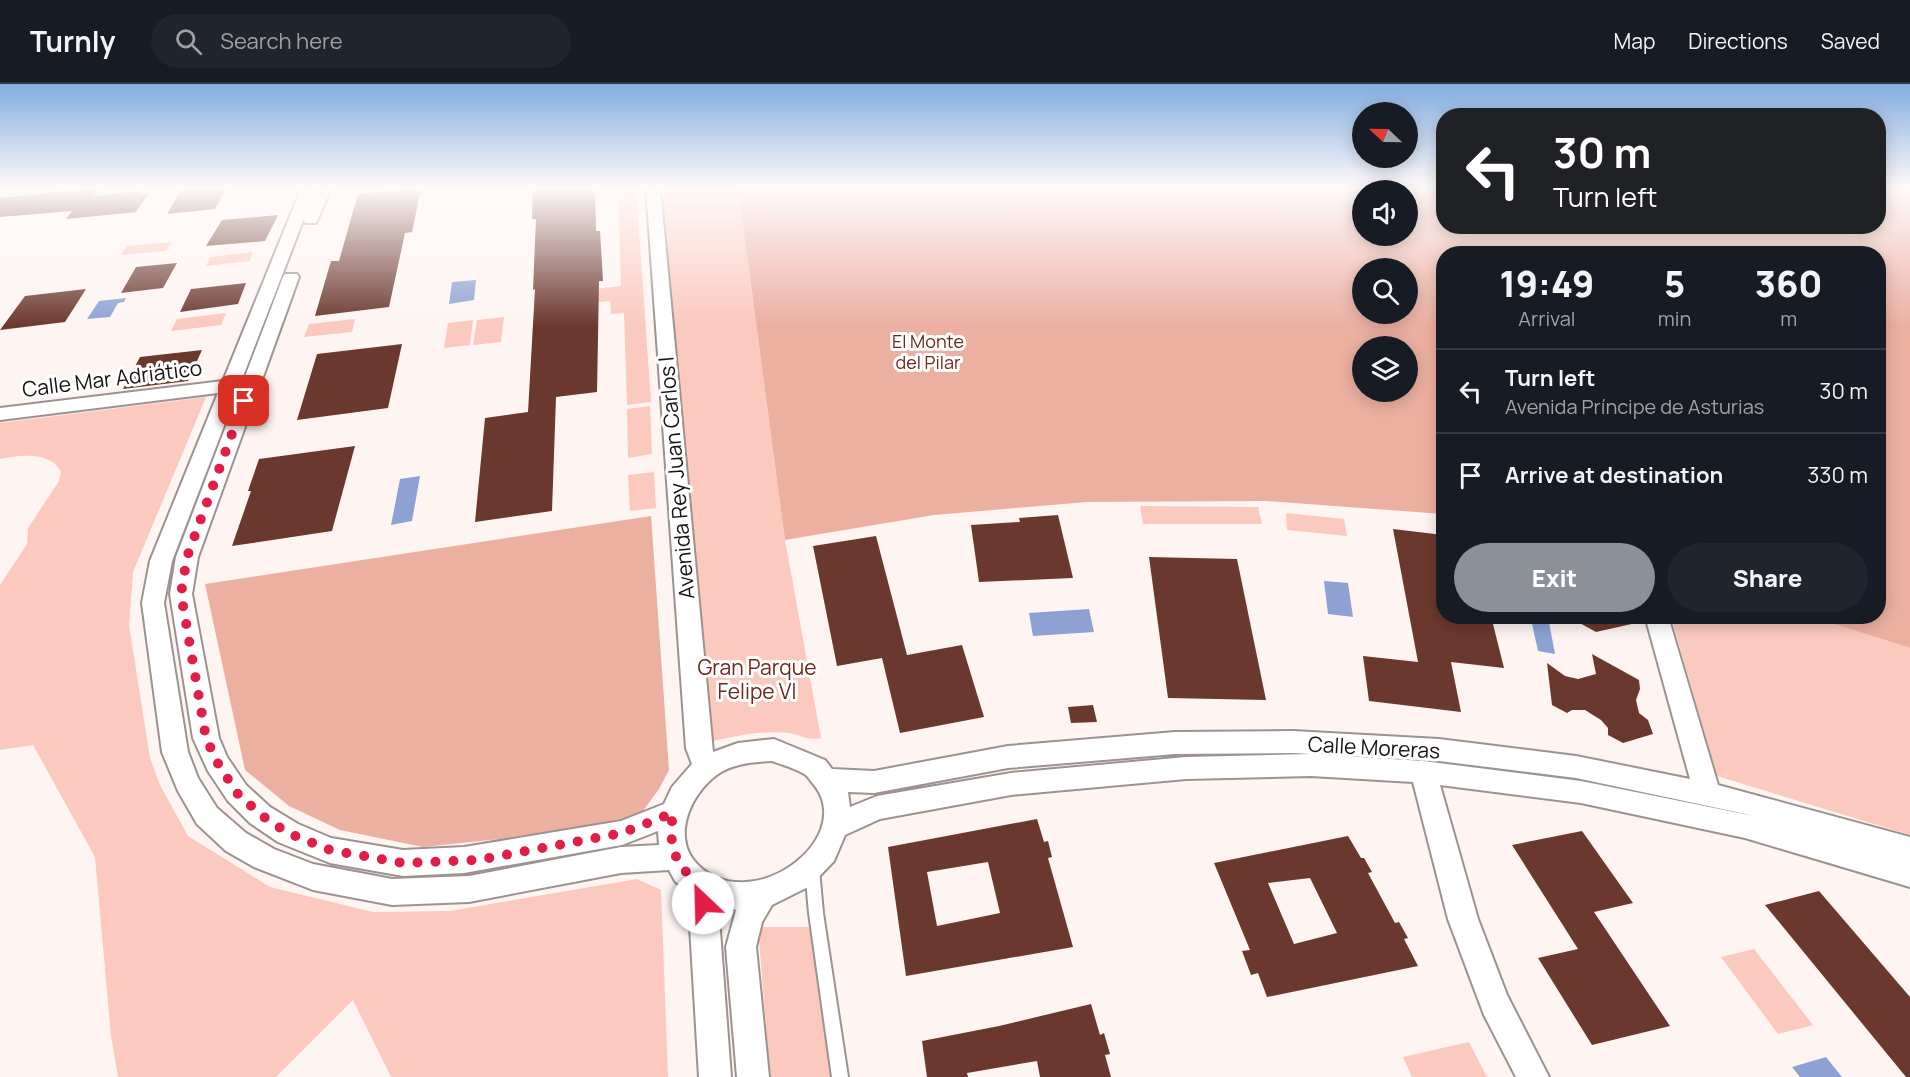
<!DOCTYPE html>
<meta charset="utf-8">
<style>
body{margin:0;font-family:Manrope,sans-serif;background:#20242c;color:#f1f3f6;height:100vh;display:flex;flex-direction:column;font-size:22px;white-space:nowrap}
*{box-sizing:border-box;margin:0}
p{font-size:20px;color:#9ea1a6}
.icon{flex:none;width:33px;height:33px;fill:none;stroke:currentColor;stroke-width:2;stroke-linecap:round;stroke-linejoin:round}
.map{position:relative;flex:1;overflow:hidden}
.details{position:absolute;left:1436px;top:162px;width:450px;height:378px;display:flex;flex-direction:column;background:#171b24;border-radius:24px;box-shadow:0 3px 15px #0003}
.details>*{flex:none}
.banner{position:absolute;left:1436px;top:24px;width:450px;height:126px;border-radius:24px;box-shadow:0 3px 15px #0003;background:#202124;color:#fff;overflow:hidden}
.needle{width:39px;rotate:292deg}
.buttons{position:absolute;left:1352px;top:18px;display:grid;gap:12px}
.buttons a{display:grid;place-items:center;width:66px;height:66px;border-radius:50%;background:#171b24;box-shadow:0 3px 15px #0003;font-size:30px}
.pin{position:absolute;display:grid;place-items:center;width:51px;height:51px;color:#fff;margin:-26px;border-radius:12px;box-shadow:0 3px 9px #0006}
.me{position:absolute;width:66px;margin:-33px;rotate:336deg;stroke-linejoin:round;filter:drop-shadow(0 0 4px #0008)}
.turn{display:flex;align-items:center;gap:21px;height:126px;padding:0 18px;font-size:27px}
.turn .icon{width:78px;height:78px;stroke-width:2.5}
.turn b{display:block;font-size:42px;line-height:51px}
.eta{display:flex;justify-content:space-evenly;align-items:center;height:102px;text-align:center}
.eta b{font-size:36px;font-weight:800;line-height:42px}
.action{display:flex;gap:12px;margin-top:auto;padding:12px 18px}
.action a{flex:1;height:69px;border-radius:36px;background:#8c9099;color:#fff;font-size:24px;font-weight:800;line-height:69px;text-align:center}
.action a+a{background:#20242c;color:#f1f3f6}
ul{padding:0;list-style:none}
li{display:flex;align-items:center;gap:18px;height:84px;padding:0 18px;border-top:2px solid #363941}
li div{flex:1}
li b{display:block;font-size:22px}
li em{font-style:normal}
header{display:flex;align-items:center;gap:36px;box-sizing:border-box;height:84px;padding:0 30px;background:#171b24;border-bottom:2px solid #363941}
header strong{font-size:28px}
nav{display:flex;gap:33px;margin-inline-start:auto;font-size:21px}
.search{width:420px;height:54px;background:#20242c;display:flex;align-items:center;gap:15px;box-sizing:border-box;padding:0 21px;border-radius:33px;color:#9ea1a6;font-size:22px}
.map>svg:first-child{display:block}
</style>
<header>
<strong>Turnly</strong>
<div class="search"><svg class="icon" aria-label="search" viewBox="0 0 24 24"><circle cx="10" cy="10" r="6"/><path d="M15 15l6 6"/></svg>Search here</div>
<nav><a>Map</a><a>Directions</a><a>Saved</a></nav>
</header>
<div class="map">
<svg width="1910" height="993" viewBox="0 0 1910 993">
<rect width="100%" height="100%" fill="#fef5f3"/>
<!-- green -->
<path fill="#fbc9bd" d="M618,103H636L651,318L627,321L624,229L611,230L610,217L536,225L538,212L621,202Z
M657,103H738L785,456L821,654C808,657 801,651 789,649C764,646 737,652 713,657L688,442Z
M172,158L166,167L121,171L127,162Z
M253,168L250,177L206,182L210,173Z
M226,229L221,241L171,247L177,235Z
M504,233L501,258L473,261L477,236Z
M355,235L352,248L304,253L309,240Z
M473,236L470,261L444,264L448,239Z
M206,313L133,488L129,541L150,674L160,701L188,752L270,803L373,828L450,827L637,795L661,806L668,993H391L353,916L276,993H118L111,952L95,773L33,661L0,666V501L27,460L28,444L59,397L61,388C51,367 19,371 0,375V339Z
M650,322L652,370L628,374L627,325Z
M654,388L656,424L630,427L628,391Z
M1140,422L1258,423L1262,440H1143Z
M1286,429L1344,435L1347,452L1287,446Z
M1671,533H1812L1910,564V751L1717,692Z
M758,843H812L833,993H770Z
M1754,865L1813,941H1814L1778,950L1721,873Z
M1469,958L1487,993H1412L1403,973Z"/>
<!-- forest -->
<path fill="#ecb0a1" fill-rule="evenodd" d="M738,103H1443V142H1878V103H1910V564L1812,533L1878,532V170H1443V430L1266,417L1087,418L934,431L785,456ZM1362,106H1407V152H1362ZM1362,184H1407V230H1362ZM1362,262H1407V308H1362Z
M651,432L669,686L659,705L640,731L540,751L423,763L340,746L289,722L245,686L205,500Z"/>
<!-- water -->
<path fill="#8da2d2" d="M476,196L474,216L449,220L452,198Z
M126,214L124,218L118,219L110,233L87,235L99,217Z
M420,392L412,437L391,441L400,395Z
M1324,497L1348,499L1353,533L1328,530Z
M1089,525L1094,548L1033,552L1029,529Z
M1531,535L1549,538L1555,570L1538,567Z
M1826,973L1842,993H1800L1792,983Z"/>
<!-- building -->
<path fill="#6b382d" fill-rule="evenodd" d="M103,103L92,112L141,107L140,110L149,109L136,128L66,135L72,127L0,133V114Z
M211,103H227L215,125L167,130L181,106Z
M533,103H595L596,147H600L603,197H599L597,308L556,313L552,427L475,438L485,334L528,328L535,205L533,206L536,135H532Z
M421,104L412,148L405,149L389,223L315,232L331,177H339L358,110Z
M278,131L265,157L206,162L222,136Z
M177,179L163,204L121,209L136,183Z
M246,199L238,220L180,228L191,205Z
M86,205L65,238L0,246L25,212Z
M402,260L388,324L297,336L317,270Z
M202,266L188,297L123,305L140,273Z
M355,362L332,447L232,462L251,407H248L259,375Z
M1058,431L1073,494L979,498L971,441L1020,438L1019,434Z
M1393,445L1443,451V532H1491L1504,584L1451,578L1461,628L1369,617L1363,572L1418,578Z
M876,452L907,571L962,561L984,633L900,649L882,574L837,582L813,462Z
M1149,473L1237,475L1266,616L1168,614Z
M1567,532H1636V539L1596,548Z
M1592,570L1639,596L1640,605L1636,616L1639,629L1648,636L1653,650L1623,659L1608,651V644L1601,636L1585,626H1572L1567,629L1552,621L1547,579L1565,592L1578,595L1596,590Z
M1093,621L1097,638L1071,639L1068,623Z
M1037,735L1044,758L1048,757L1052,773L1048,774L1073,863L906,892L888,763ZM988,778L1000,829L937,842L927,788Z
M1582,747L1633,819L1594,828L1670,942L1592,961L1538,874L1578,865L1512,761Z
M1348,752L1361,774H1364L1372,788L1368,789L1395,839L1399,838L1408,854L1404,855L1418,882L1267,913L1258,889L1251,891L1242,867L1250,866L1214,779ZM1310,794L1337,849L1294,860L1268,799Z
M1819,807L1910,913V993H1906L1765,821Z
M1091,920L1100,951L1104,949L1110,970L1105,971L1111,993H1040L1037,977L967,989L968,993H927L922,957L999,942Z"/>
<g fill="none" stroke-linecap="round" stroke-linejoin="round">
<!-- service casing -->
<g stroke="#9c9290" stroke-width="4">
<path id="service" d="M812,779L817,781L819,785L823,829L848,993H832L809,829L805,785L807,781Z"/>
</g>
<!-- minor casing -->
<g stroke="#9c9290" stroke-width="4">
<path id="minor" d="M298,103H312L313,109L317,103H332L316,139H306L303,136L306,129L172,477L164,519L188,668L198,694L217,724L246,749L274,765L313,780L392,795L469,792L621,763L659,761L658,747L622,761L464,789L403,792L330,779L278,758L250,739L228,717L208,687L193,654L170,510L176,473L283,193L285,190H297L299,193L198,473L192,510L219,654L227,673L246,701L270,723L298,740L331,754L403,766L464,763L621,737L664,720L672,703L692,680L686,664L646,103H660L713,668L738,659L774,655L825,676L832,685L874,687L1008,662L1175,648L1293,647L1439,655L1576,672L1690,695L1645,532H1668L1718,701L1910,753V803L1745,754L1581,719L1440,701L1478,835L1507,911L1549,993H1516L1484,931L1448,835L1413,698L1311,692L1186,695L1011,711L880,735L845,751L834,777L810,802L772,821L762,838L756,863L769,993H737L726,863L736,826L718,820L731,993H699L688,809L675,797L669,786L621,789L469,818L392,821L313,806L254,783L226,767L197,740L178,707L162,668L142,519L150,477L218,309L0,336V324L223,297L299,110ZM1293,669L1439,677L1576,694L1741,729L1754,732L1581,697L1423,677L1311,670L1186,673L1011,689L877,712L850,723L848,708L874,709L1008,684L1175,670ZM772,677C783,681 797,685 806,691C809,694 812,699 815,702C856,757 749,834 697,780C669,751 694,703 723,687C738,679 756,678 772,677Z"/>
</g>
<!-- service -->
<use href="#service" fill="#fff" fill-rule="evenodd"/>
<!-- minor -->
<use href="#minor" fill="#fff" fill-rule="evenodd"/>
</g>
<!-- sky -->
<linearGradient id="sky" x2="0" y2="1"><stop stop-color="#83addf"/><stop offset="0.43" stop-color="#fffafa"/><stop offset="1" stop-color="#fffafa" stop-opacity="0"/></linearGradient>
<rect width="1910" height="242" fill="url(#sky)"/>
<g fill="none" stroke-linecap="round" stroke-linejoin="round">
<!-- route -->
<path stroke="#e11d48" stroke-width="10" stroke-dasharray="0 18" d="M244,317L187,473L181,510L206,654L217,678L237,709L261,731L288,749L330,766L403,779L478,776L564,760L622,749L673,729C668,763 674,781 702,802L703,819"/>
</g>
<g text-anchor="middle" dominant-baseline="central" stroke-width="6" stroke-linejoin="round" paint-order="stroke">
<!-- far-park labels -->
<g font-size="18" fill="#6e2718" stroke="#fff">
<text x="928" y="257">El Monte<tspan x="928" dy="21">del Pilar</tspan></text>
</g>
<!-- street labels -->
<g font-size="21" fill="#171313" stroke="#fff">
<text transform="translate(112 294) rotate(-7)">Calle Mar Adriático</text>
<text transform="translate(676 394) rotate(-95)">Avenida Rey Juan Carlos I</text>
<text transform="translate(1374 663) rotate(3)">Calle Moreras</text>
</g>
<!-- park labels -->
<g font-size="21" fill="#6e2718" stroke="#fff">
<text x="757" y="583">Gran Parque<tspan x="757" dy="24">Felipe VI</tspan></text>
</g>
</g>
</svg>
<div class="buttons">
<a><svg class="needle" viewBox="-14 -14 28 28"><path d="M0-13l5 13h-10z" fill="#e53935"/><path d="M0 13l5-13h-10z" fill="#9ea1a6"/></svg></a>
<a><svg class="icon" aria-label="sound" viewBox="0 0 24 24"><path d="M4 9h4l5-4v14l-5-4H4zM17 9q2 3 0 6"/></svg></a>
<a><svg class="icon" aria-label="search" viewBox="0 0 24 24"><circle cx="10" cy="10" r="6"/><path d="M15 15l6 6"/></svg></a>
<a><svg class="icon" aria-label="layers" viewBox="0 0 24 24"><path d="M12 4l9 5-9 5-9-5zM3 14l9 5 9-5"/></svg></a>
</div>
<div class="pin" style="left:244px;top:317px;background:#d93025"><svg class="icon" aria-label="arrive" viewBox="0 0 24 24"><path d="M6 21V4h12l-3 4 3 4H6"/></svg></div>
<svg class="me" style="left:703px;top:819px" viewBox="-20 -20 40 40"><circle r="19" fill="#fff"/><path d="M0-13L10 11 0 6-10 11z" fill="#e11d48"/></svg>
<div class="banner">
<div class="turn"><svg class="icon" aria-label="left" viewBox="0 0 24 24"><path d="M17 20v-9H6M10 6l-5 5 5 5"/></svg><div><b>30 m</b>Turn left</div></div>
</div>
<section class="details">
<div class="eta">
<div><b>19:49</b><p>Arrival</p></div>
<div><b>5</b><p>min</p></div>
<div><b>360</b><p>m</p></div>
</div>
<ul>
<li><svg class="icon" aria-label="left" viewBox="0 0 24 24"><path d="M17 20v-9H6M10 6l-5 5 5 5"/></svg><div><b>Turn left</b><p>Avenida Príncipe de Asturias</p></div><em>30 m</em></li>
<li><svg class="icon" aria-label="arrive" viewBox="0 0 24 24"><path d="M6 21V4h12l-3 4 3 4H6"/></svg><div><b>Arrive at destination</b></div><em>330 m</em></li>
</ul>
<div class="action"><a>Exit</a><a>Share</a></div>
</section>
</div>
